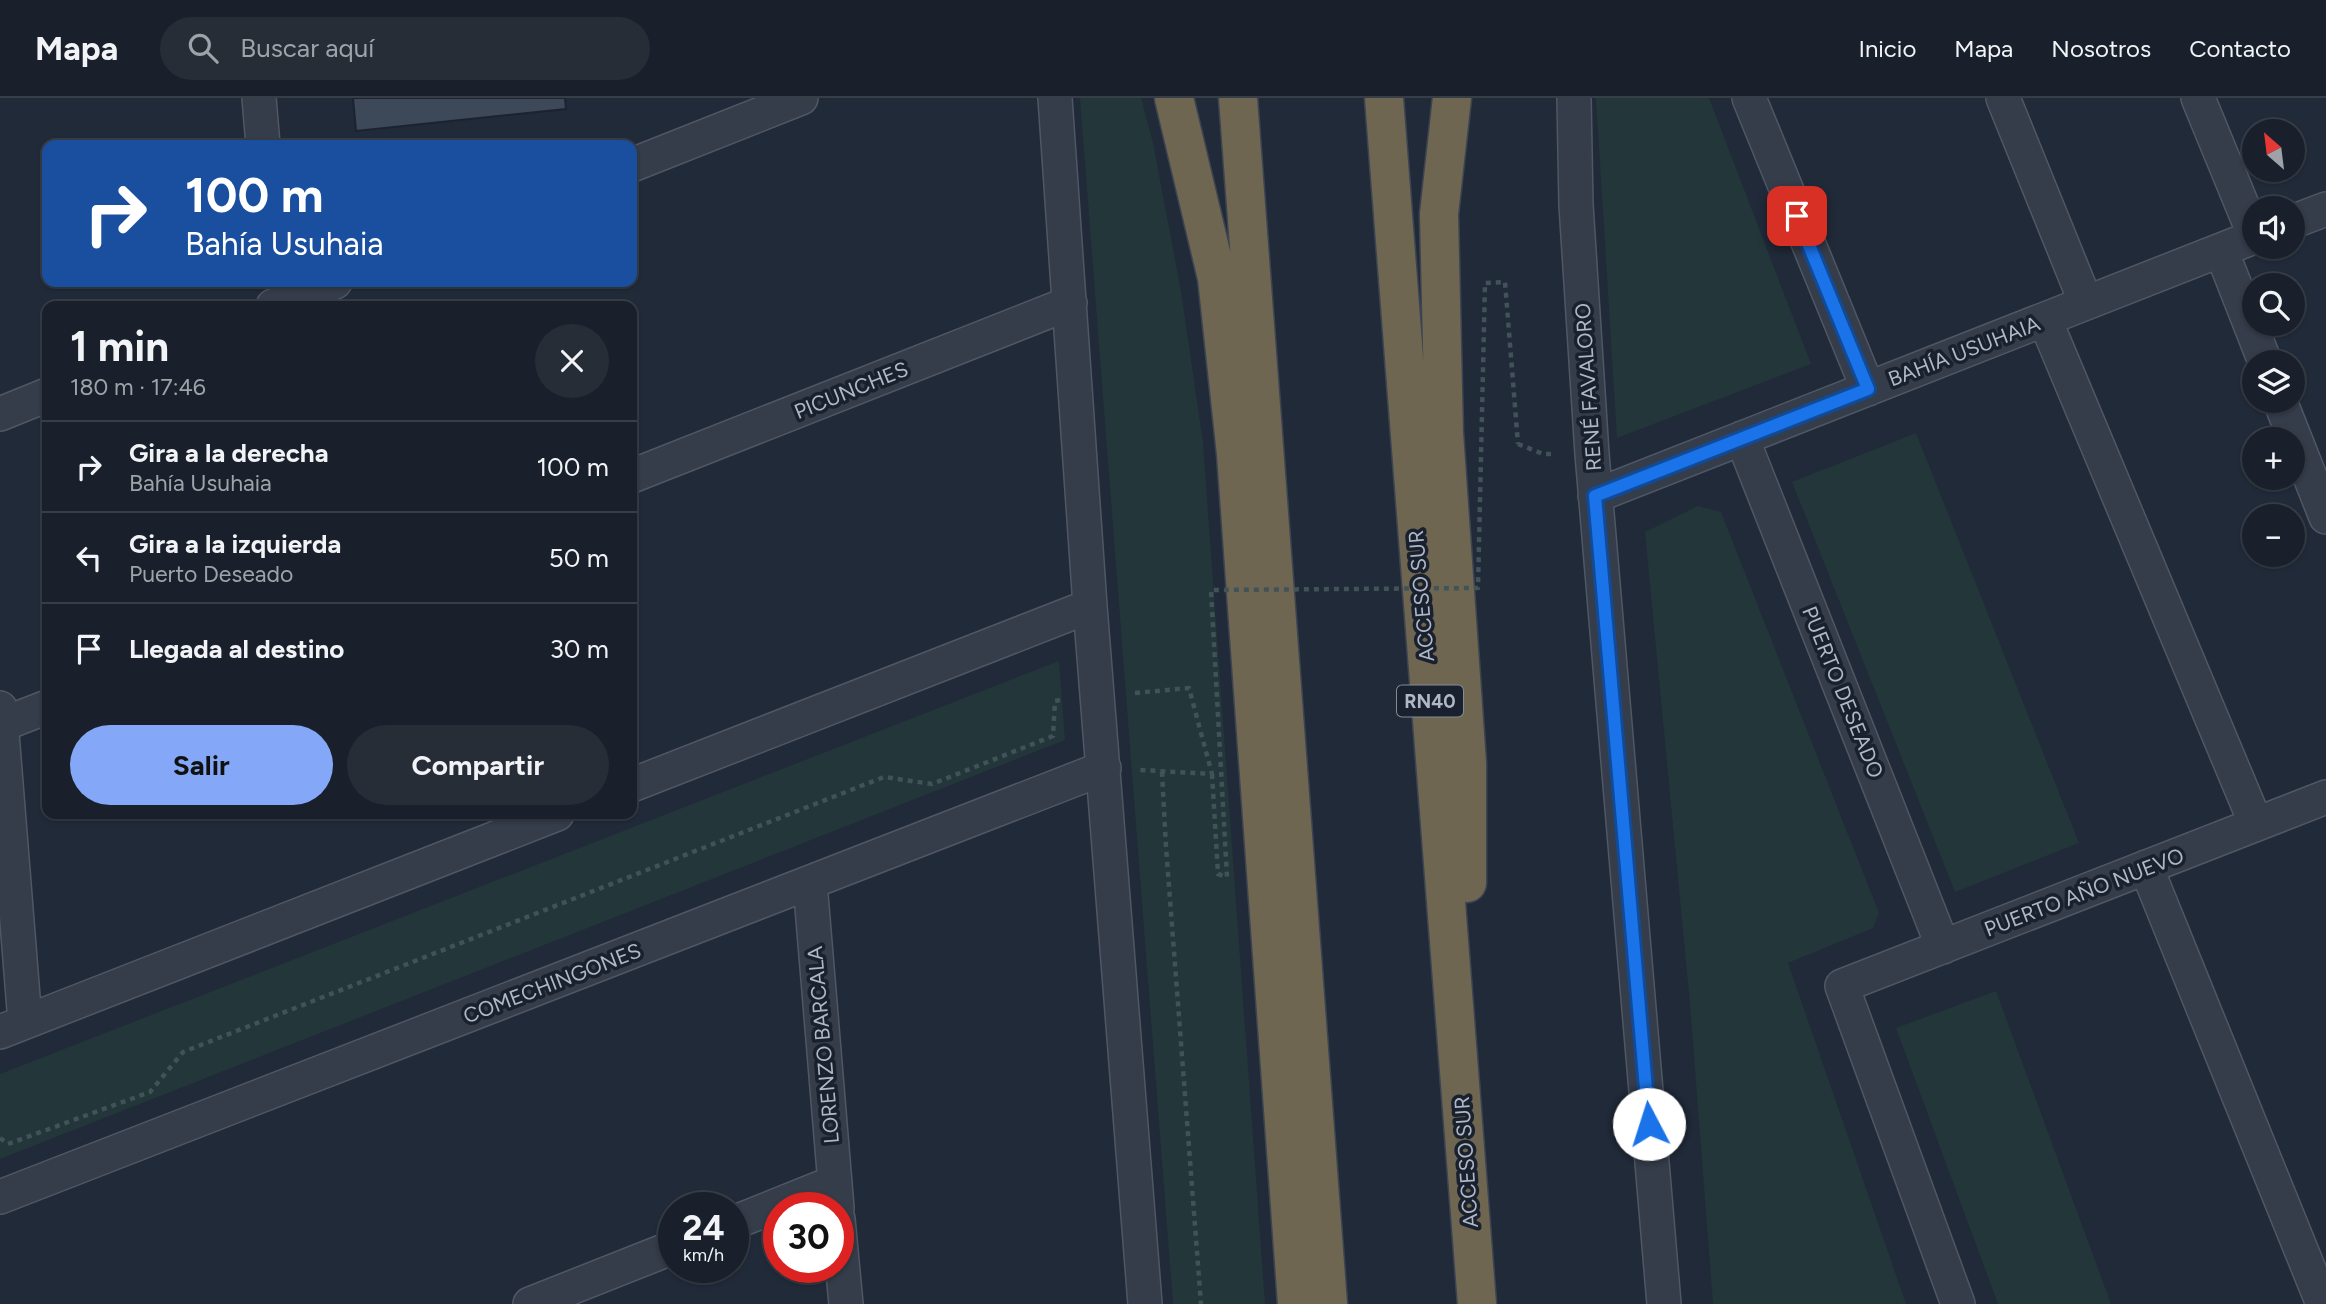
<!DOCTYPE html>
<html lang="es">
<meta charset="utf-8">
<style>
body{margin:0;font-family:Figtree,sans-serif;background:#262d37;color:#f1f3f6;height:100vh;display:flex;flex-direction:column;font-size:26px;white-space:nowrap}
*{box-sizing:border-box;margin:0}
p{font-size:23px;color:#9fa3a9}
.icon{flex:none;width:38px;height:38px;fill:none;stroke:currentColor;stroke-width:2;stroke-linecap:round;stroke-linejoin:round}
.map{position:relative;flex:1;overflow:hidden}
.panel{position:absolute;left:42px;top:203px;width:595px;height:518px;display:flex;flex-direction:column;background:#19202b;border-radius:14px;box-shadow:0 2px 5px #0004,0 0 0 2px #373e47}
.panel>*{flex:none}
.banner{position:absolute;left:42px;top:42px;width:595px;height:147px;border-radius:14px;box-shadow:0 2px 5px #0004,0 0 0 2px #373e47;background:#1a4fa0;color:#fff;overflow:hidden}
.needle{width:46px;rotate:332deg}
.buttons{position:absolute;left:2242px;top:21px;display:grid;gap:14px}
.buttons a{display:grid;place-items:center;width:63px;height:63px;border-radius:50%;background:#19202b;box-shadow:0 2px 5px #0004,0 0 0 2px #373e47;font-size:35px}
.speed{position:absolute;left:658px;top:1094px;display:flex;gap:14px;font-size:35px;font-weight:700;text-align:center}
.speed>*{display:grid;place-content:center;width:91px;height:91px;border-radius:50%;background:#19202b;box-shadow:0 2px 5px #0004,0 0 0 2px #373e47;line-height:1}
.speed small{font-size:18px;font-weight:400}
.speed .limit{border:10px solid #d22;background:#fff;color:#111}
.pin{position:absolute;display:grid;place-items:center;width:60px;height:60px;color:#fff;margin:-30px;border-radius:14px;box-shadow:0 4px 10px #0006}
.me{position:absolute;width:77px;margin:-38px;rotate:355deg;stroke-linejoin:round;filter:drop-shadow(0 0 5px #0008)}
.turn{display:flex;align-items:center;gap:24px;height:147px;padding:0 28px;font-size:32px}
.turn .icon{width:91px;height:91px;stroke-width:2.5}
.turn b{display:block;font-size:49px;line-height:60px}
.round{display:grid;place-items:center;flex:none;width:74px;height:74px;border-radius:37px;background:#262d37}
.headline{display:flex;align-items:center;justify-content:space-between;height:119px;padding:0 28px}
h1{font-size:42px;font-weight:700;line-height:52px}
.button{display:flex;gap:14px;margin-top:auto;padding:14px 28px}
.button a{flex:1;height:80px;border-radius:42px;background:#84a8f7;color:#111;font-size:28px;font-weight:700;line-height:80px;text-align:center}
.button a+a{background:#262d37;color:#f1f3f6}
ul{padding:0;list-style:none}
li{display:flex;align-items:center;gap:21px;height:91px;padding:0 28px;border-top:2px solid #373e47}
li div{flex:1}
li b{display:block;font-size:26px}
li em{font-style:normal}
header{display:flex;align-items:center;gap:42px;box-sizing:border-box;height:98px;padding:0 35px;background:#19202b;border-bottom:2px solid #373e47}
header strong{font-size:33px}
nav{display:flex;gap:38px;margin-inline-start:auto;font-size:24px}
.search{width:490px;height:63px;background:#262d37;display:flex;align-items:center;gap:18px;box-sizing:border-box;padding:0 24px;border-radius:38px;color:#9fa3a9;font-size:26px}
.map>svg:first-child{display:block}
</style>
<header>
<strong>Mapa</strong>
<div class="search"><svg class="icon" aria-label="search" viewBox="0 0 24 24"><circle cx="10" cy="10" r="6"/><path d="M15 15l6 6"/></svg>Buscar aquí</div>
<nav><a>Inicio</a><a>Mapa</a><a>Nosotros</a><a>Contacto</a></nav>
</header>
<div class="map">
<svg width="2326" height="1206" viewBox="0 0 2326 1206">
<rect width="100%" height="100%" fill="#212a39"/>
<!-- green -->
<path fill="#23363a" d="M1080,0H1141L1153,45L1181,193L1203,345L1265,1206H1173Z
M1596,0H1709L1811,266L1617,340Z
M1916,335L2079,745L1955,794L1792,384Z
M1698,408L1721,414L1879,815L1873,830L1788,865L1906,1206H1713L1690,906L1645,434Z
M1059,563L1065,642L0,1061V976Z
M1996,893L2111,1206H1998L1896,930Z"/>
<!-- building -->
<path fill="#3d4859" stroke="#1c2330" stroke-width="2" d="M353,0H565L566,11L356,33Z"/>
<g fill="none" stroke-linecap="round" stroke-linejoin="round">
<!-- minor casing -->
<g stroke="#505764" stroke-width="36">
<path id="minor" d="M259,0L263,47
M1055,0L1090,508L1145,1206
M1574,0L1576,107L1592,356L1664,1206
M1749,0L1868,291
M2003,0L2086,205
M2198,0L2254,136
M632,67L801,0
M2292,124L2326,111
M2221,152L2265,264
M273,208L335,184
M2045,222L2256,726
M2280,303L2326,419
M0,316L47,297
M1742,340L1943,849
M632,378L1070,205
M1595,398L2254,139
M0,610L25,924
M1,627L47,609
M632,687L1090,508
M2146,769L2323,1206
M810,785L837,1110
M0,934L557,716
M0,1099L1104,670
M838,1121L846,1206
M733,1125L835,1084
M530,1206L674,1149
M1958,1206L1842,888L2326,699"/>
</g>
<!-- motorway casing -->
<g stroke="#3d4451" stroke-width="41">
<path id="motorway" d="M1174,0L1217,180L1236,356L1297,1206
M1238,0L1328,1206
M1384,0L1477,1206
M1452,0L1439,116L1444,335L1467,665V785"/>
</g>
<!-- path -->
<path stroke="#415358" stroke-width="4.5" stroke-dasharray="5 5" stroke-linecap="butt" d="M1518,346L1543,356H1554
M1135,595L1189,590L1212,676L1140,672
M1162,674L1166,749L1201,1206
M0,1040L8,1046L150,994L183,954L884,679L932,686L1053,638L1055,603L1060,602"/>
<!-- minor -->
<use href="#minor" stroke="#353c4a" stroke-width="33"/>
<!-- motorway -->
<use href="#motorway" stroke="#6f6652" stroke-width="38"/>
<!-- path-bridge -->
<path stroke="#415358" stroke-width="4.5" stroke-dasharray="5 5" stroke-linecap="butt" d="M1212,676L1218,776L1227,779L1211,492L1478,490L1485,185L1505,184L1518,346"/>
</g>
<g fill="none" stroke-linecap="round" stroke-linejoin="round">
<!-- route casing -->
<g stroke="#114b97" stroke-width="18">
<path id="route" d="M1649,1026L1595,398L1868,291L1797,118"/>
</g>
<!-- route -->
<use href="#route" stroke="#1a73e8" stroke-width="12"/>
</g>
<g text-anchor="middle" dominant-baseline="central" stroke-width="7" stroke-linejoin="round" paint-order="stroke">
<!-- shield labels -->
<rect fill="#1a212e" stroke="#838a98" stroke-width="2" x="1397" y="587.5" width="66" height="31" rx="5"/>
<g font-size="19" font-weight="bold" fill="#b0b7c6">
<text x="1430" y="603">RN40</text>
</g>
<!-- street labels -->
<g font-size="21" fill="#b0b7c6" stroke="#1a212e">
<text transform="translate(1964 253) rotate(-21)">BAHÍA USUHAIA</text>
<text transform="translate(1588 289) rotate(-94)">RENÉ FAVALORO</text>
<text transform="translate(851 292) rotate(-22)">PICUNCHES</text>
<text transform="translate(1421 498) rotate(-95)">ACCESO SUR</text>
<text transform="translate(1843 594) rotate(68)">PUERTO DESEADO</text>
<text transform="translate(2084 794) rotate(-21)">PUERTO AÑO NUEVO</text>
<text transform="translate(552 885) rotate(-21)">COMECHINGONES</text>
<text transform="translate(823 947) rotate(-95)">LORENZO BARCALA</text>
<text transform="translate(1466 1064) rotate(-94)">ACCESO SUR</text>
</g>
</g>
</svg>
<div class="buttons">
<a><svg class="needle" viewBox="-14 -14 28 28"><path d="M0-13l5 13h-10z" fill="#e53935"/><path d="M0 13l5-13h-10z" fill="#9fa3a9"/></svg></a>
<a><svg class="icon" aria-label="sound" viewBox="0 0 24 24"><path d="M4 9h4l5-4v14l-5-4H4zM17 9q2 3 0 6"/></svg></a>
<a><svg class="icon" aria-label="search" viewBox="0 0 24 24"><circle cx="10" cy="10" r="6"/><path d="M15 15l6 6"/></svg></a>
<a><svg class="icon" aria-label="layers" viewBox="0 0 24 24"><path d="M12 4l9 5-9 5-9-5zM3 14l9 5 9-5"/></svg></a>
<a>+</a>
<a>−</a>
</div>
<div class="speed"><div>24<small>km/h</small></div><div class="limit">30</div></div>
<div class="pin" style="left:1797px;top:118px;background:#d93025"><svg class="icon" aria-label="arrive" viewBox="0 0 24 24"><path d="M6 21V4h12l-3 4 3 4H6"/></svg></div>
<svg class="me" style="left:1649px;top:1026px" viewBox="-20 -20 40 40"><circle r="19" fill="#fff"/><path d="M0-13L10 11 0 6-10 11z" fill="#1a73e8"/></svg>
<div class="banner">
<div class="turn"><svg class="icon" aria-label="right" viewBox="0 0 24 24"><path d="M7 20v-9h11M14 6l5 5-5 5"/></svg><div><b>100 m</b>Bahía Usuhaia</div></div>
</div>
<section class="panel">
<div class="headline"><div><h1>1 min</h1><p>180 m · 17:46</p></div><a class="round"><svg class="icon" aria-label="close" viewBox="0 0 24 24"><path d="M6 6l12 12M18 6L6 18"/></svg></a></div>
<ul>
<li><svg class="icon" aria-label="right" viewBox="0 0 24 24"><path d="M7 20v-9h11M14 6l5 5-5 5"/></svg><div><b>Gira a la derecha</b><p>Bahía Usuhaia</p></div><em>100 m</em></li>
<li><svg class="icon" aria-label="left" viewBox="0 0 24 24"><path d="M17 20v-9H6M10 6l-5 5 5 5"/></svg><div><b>Gira a la izquierda</b><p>Puerto Deseado</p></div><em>50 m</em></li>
<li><svg class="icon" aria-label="arrive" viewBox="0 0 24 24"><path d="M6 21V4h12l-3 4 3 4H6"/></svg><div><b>Llegada al destino</b></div><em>30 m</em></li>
</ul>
<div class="button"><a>Salir</a><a>Compartir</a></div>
</section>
</div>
